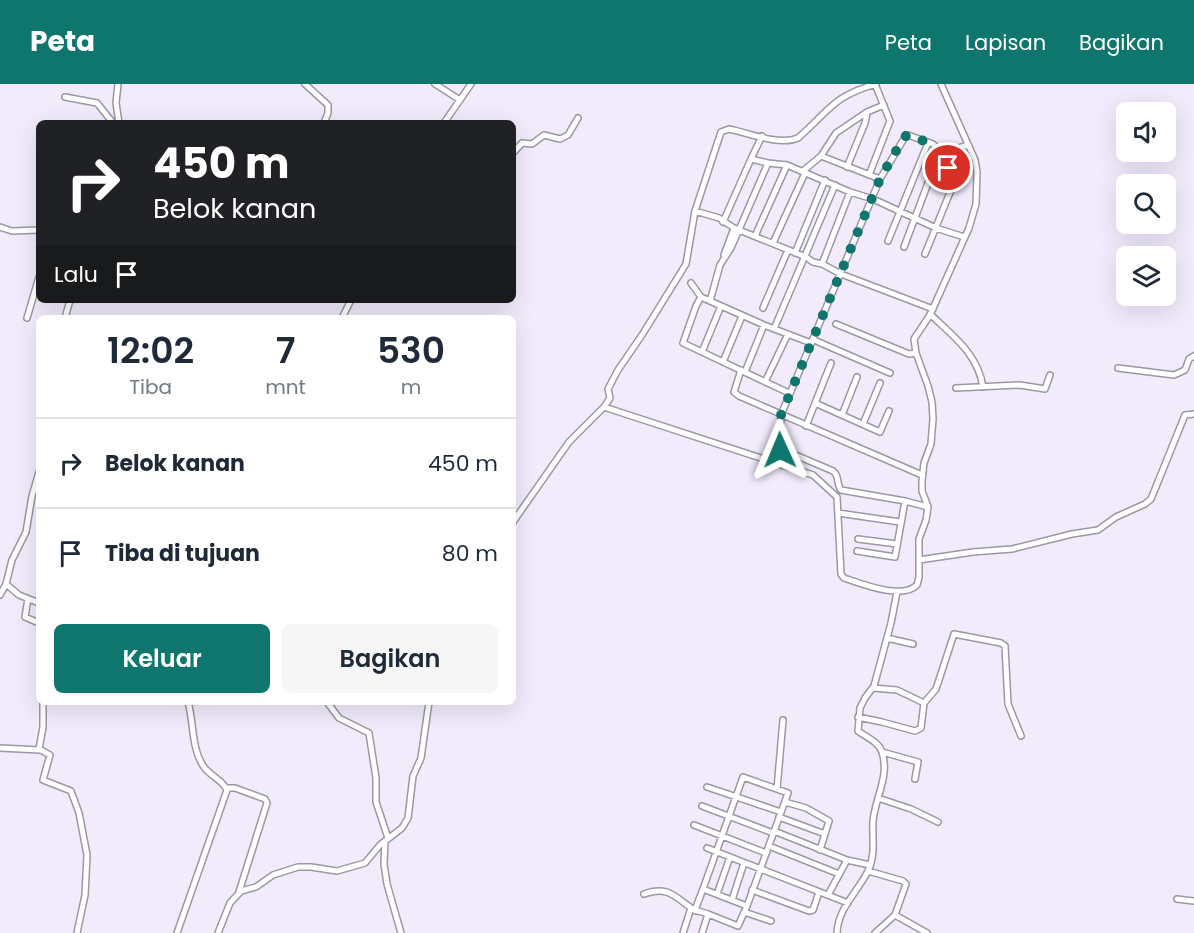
<!DOCTYPE html>
<html lang="id">
<style>
body{margin:0;font-family:Poppins,sans-serif;background:#f6f6f7;color:#1f2937;height:100vh;display:flex;flex-direction:column;font-size:22px;white-space:nowrap}
*{box-sizing:border-box;margin:0}
p{font-size:20px;color:#747a83}
.icon{flex:none;width:33px;height:33px;fill:none;stroke:currentColor;stroke-width:2;stroke-linecap:round;stroke-linejoin:round}
.map{position:relative;flex:1;overflow:hidden}
.sheet{position:absolute;left:36px;top:231px;width:480px;height:390px;display:flex;flex-direction:column;background:#fff;border-radius:9px;box-shadow:0 6px 24px #0002}
.sheet>*{flex:none}
.top-card{position:absolute;left:36px;top:36px;width:480px;height:183px;border-radius:9px;box-shadow:0 6px 24px #0002;background:#202124;color:#fff;overflow:hidden}
.buttons{position:absolute;left:1116px;top:18px;display:grid;gap:12px}
.buttons a{display:grid;place-items:center;width:60px;height:60px;border-radius:9px;background:#fff;box-shadow:0 6px 24px #0002;font-size:30px}
.pin{position:absolute;display:grid;place-items:center;width:51px;height:51px;color:#fff;margin:-26px;border:3px solid #fff;border-radius:50%;box-shadow:0 2px 6px #0007}
.me{position:absolute;width:66px;margin:-33px;rotate:359deg;stroke-linejoin:round;filter:drop-shadow(0 0 4px #0008)}
.turn{display:flex;align-items:center;gap:21px;height:126px;padding:0 18px;font-size:27px}
.turn .icon{width:78px;height:78px;stroke-width:2.5}
.turn b{display:block;font-size:42px;line-height:51px}
.then{display:flex;align-items:center;height:57px;padding:0 18px;background:#0003;gap:12px;font-size:22px}
.eta{display:flex;justify-content:space-evenly;align-items:center;height:102px;text-align:center}
.eta b{font-size:36px;font-weight:600;line-height:42px}
.cta{display:flex;gap:12px;margin-top:auto;padding:12px 18px}
.cta a{flex:1;height:69px;border-radius:9px;background:#0f766e;color:#fff;font-size:24px;font-weight:600;line-height:69px;text-align:center}
.cta a+a{background:#f6f6f7;color:#1f2937}
ul{padding:0;list-style:none}
li{display:flex;align-items:center;gap:18px;height:90px;padding:0 18px;border-top:2px solid #e0e1e3}
li div{flex:1}
li b{display:block;font-size:22px}
li em{font-style:normal}
header{display:flex;align-items:center;gap:36px;box-sizing:border-box;height:84px;padding:0 30px;background:#0f766e;color:#fff}
header strong{font-size:28px}
nav{display:flex;gap:33px;margin-inline-start:auto;font-size:21px}
.map>svg:first-child{display:block}
</style>
<header>
<strong>Peta</strong>
<nav><a>Peta</a><a>Lapisan</a><a>Bagikan</a></nav>
</header>
<div class="map">
<svg width="1194" height="849" viewBox="0 0 1194 849">
<rect width="100%" height="100%" fill="#f1ebfc"/>
<g fill="none" stroke-linecap="round" stroke-linejoin="round">
<!-- minor casing -->
<g stroke="#9c97a7" stroke-width="8">
<path id="minor" d="M118,0L116,19L119,39
M305,0L328,21V29L324,39
M435,0L460,16
M65,13L97,19L113,39
M444,39L471,0
M762,52L751,75L768,79L787,81L850,108L873,115L936,144L964,153
M513,69L522,59L532,60L544,51L560,55L568,51L578,34
M821,72L880,95
M847,83L865,39L867,29
M803,87L821,72L836,49L867,28L884,21
M869,91L890,37L875,0
M695,127L719,134L734,144L806,173L813,178L822,180L841,190L933,225
M723,138L751,75
M0,143L12,147L39,146
M755,152L787,81
M888,157L928,59
M773,159L805,89
M904,163L940,67
M795,169L825,96
M925,170L953,101L941,69
M724,171L734,144
M822,180L850,108
M691,199L701,213L764,241L811,259
M701,213L696,222L683,259L789,309
M710,217L720,181L731,164L768,79
M763,224L788,166
M930,230C953,252 978,270 983,303
M27,234L39,193
M65,234L70,216
M342,234L351,216
M836,240L909,270L916,269
M774,245L835,101
M814,256L890,289
M702,268L721,222
M723,278L742,232
M1118,284L1174,291L1185,286L1189,275L1194,272
M741,286L734,308L739,312L922,391
M745,288L764,241
M765,298L788,250
M956,304L1020,301L1045,305L1050,291
M815,319L880,348L889,327
M604,323L610,314L608,305L618,286L642,251L686,180L695,127L721,48L729,45C749,49 779,62 798,54C829,27 833,12 876,0
M842,331L857,293
M863,340L880,299
M806,342L831,279
M928,423L905,417L841,406C836,400 840,392 833,387L779,364L781,331L880,95L905,53L908,51L933,60L941,69L968,61
M838,429L900,438
M513,438L569,358L604,323L813,391L837,413L841,490L844,494C862,500 902,516 917,501L919,493V455L926,436L928,423L922,407V397L924,379L931,360L933,335L932,318L928,302L916,269L914,255L930,231L969,144L976,120L977,88L975,76L941,0
M858,455L897,460
M857,467L895,473L905,417
M919,476L973,468L1012,465L1072,450L1098,446L1116,433L1145,420L1151,415L1185,331L1194,330
M6,500L19,511L39,519
M0,511L6,500L12,476L26,448L32,412L39,388
M28,515L25,533L39,539
M887,554L913,560
M43,618V643L39,665L50,671L43,696L71,707L79,729L87,771L85,811L77,849
M327,618L339,634L369,649L376,694V718L388,754
M924,619L936,605L954,550L1001,559L1005,562L1008,620L1021,652
M858,633L882,638L915,647L921,644L924,619L897,606L873,604
M0,664L40,666
M882,668L918,678L915,695
M707,703L781,728
M227,704H235L265,715L267,719L239,808
M777,705L783,636
M878,714L911,725L938,738
M785,718L806,724L829,737L820,766
M702,722L773,749
M779,733L825,750
M694,741L766,769
M774,747L847,776
M385,757L384,780L387,800L401,849
M769,762L839,790
M707,764L848,819
M868,787L903,797L906,800L895,831L875,849
M752,806L809,827L813,826L819,808
M644,810C670,800 677,816 696,827
M717,810L730,773
M828,811L847,776L870,781
M1177,815L1194,817
M732,816L744,779
M744,828L771,837
M708,830L738,842L747,822
M895,831L927,849
M177,849L227,706C223,696 210,692 204,683C191,665 194,638 188,618
M218,849L230,819L241,807L256,803L273,791L298,783H311L337,787L365,779L380,761L402,744L408,734L413,692L421,674L429,618
M683,849L691,824
M702,849L708,830L695,826L703,805L747,822L788,709L743,693L703,805
M837,849C838,824 857,809 868,787C876,771 872,755 873,737C875,714 890,692 882,668C879,658 866,653 858,647L860,624L865,614L874,602L891,539L897,508"/>
</g>
<!-- minor -->
<use href="#minor" stroke="#fff" stroke-width="5"/>
</g>
<g fill="none" stroke-linecap="round" stroke-linejoin="round">
<!-- route -->
<path stroke="#0f766e" stroke-width="10" stroke-dasharray="0 18" d="M780,366L778,363L781,331L880,95L904,53L908,51C931,60 939,60 948,84"/>
</g>
</svg>
<div class="buttons">
<a><svg class="icon" aria-label="sound" viewBox="0 0 24 24"><path d="M4 9h4l5-4v14l-5-4H4zM17 9q2 3 0 6"/></svg></a>
<a><svg class="icon" aria-label="search" viewBox="0 0 24 24"><circle cx="10" cy="10" r="6"/><path d="M15 15l6 6"/></svg></a>
<a><svg class="icon" aria-label="layers" viewBox="0 0 24 24"><path d="M12 4l9 5-9 5-9-5zM3 14l9 5 9-5"/></svg></a>
</div>
<div class="pin" style="left:948px;top:84px;background:#d93025"><svg class="icon" aria-label="arrive" viewBox="0 0 24 24"><path d="M6 21V4h12l-3 4 3 4H6"/></svg></div>
<svg class="me" style="left:780px;top:366px" viewBox="-20 -20 40 40"><path d="M0-17L14 15 0 8-14 15z" fill="#0f766e" stroke="#fff" stroke-width="4"/></svg>
<div class="top-card">
<div class="turn"><svg class="icon" aria-label="right" viewBox="0 0 24 24"><path d="M7 20v-9h11M14 6l5 5-5 5"/></svg><div><b>450 m</b>Belok kanan</div></div>
<div class="then">Lalu<svg class="icon" aria-label="arrive" viewBox="0 0 24 24"><path d="M6 21V4h12l-3 4 3 4H6"/></svg></div>
</div>
<section class="sheet">
<div class="eta">
<div><b>12:02</b><p>Tiba</p></div>
<div><b>7</b><p>mnt</p></div>
<div><b>530</b><p>m</p></div>
</div>
<ul>
<li><svg class="icon" aria-label="right" viewBox="0 0 24 24"><path d="M7 20v-9h11M14 6l5 5-5 5"/></svg><div><b>Belok kanan</b></div><em>450 m</em></li>
<li><svg class="icon" aria-label="arrive" viewBox="0 0 24 24"><path d="M6 21V4h12l-3 4 3 4H6"/></svg><div><b>Tiba di tujuan</b></div><em>80 m</em></li>
</ul>
<div class="cta"><a>Keluar</a><a>Bagikan</a></div>
</section>
</div>
